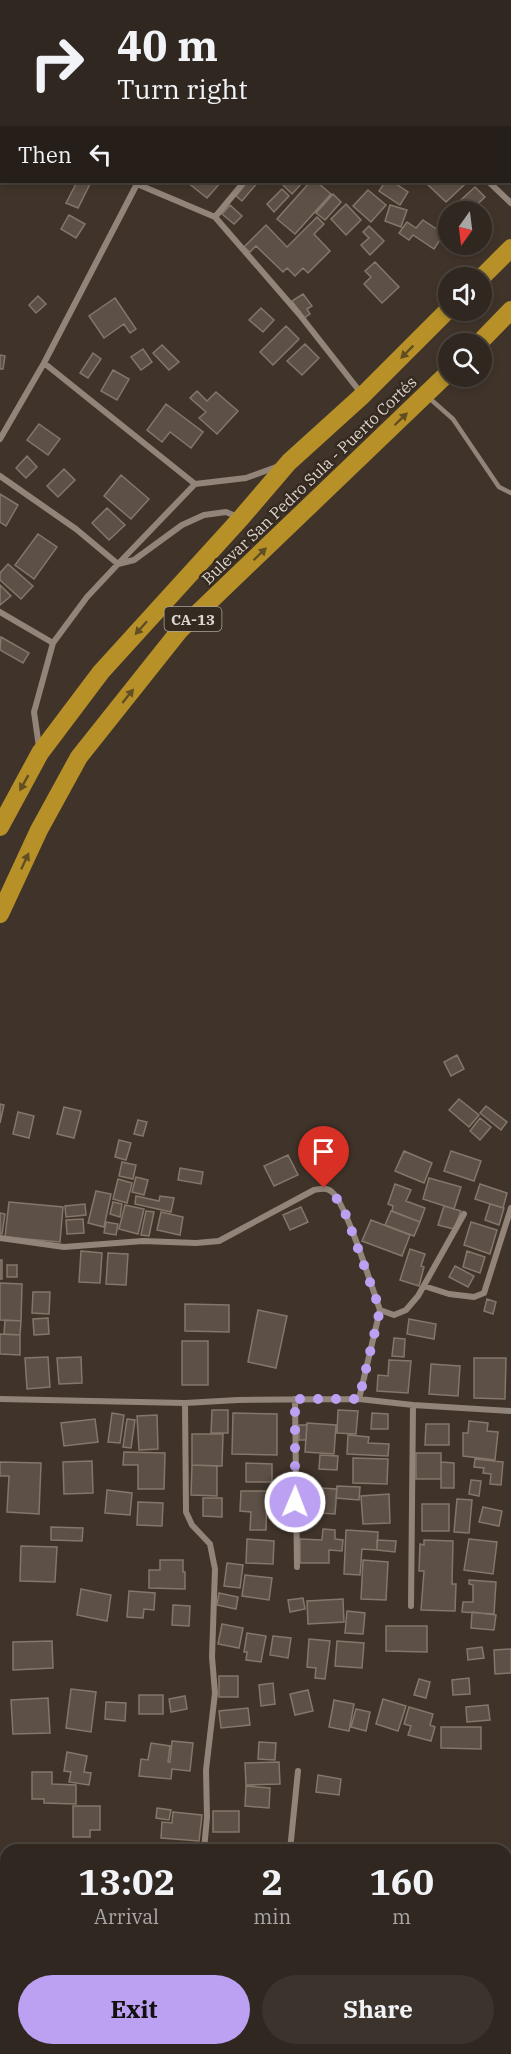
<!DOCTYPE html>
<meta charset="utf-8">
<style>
body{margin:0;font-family:"IBM Plex Serif",serif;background:#3c332d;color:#f1f3f6;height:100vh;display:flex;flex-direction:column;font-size:22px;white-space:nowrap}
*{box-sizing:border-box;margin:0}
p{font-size:20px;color:#a8a5a5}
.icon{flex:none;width:33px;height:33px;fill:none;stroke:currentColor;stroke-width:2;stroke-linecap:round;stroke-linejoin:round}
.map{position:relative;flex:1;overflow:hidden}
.side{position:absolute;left:0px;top:1844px;width:512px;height:212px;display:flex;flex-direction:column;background:#302720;border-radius:18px 18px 0 0;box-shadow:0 3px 9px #0003,0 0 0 2px #4b443e}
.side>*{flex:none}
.hud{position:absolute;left:0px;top:0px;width:512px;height:183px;box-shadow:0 3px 9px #0003,0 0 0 2px #4b443e;background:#302720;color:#f1f3f6;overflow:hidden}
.needle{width:39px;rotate:194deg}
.fabs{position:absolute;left:438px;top:201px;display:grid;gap:12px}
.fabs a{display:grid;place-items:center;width:54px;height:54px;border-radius:50%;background:#302720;box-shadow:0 3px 9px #0003,0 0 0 2px #4b443e;font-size:30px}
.pin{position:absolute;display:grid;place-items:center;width:51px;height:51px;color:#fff;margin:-62px -26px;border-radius:50% 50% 50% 0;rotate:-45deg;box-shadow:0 0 6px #0007}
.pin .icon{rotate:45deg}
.me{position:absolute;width:66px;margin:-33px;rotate:1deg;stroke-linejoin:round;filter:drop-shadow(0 0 4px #0008)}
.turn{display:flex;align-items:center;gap:21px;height:126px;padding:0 18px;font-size:27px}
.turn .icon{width:78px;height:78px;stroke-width:2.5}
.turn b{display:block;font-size:42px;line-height:51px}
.then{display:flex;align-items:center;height:57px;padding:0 18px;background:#0003;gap:12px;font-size:22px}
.eta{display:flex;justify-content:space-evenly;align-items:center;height:102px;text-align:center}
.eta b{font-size:36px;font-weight:700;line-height:42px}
.primary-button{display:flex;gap:12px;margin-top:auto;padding:12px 18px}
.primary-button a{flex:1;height:69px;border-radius:36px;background:#bca0f2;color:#111;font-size:24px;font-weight:700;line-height:69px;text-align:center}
.primary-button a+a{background:#3c332d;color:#f1f3f6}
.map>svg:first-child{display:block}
</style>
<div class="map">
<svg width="511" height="2054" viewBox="0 0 511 2054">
<rect width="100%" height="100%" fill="#40342a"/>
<!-- building -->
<path fill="#5d5046" stroke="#84766b" stroke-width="1.5" d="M401,0H427L426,2H400Z
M77,182H91L78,208L66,203Z
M187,182H221L207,198Z
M247,182H258L242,201L236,196Z
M286,182H303L292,194L283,185Z
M310,182H317L331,194L295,234L277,219Z
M385,182H393L408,192L400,205L379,191Z
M425,182H462L465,184L446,202Z
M475,187L485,197L469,212H455L452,208Z
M282,189L289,196L274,212L267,204Z
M368,190L386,205L371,222L353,206Z
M333,194L341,202L325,220L316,213Z
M346,204L361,220L346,235L331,219Z
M230,205L242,216L234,224L222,214Z
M390,205L407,210L401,227L385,221Z
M69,215L85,224L76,238L61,229Z
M448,216V231L445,234L438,226Z
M317,217L324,224L314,234L330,251L308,273L303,268L295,276L287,268L283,272L256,246L250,252L244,247L266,225L287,247Z
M423,220L444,234L434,249L413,235L409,240L399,233L407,222L416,228Z
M369,226L384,241L370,255L361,245L369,238L363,232Z
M375,262L399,287L382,303L364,284L371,277L365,271Z
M303,294L312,306L307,309L310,314L304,318L292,301Z
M38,296L46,304L36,313L29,305Z
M115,298L136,329L130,333L124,324L104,338L89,316Z
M261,308L274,320L263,332L249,320Z
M286,326L299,339L273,365L260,352Z
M305,344L319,358L302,375L287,361Z
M162,345L179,362L169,370L153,353Z
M143,349L152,362L141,370L131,357Z
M93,353L101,359L88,378L80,373Z
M0,355L5,356L3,369H0Z
M113,370L129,379L117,400L101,391Z
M197,391L207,401L216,392L238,411L217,434L199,418L206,412L190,398Z
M166,404L203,432L191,448L170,432L162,442L147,430Z
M39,424L60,439L48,455L27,440Z
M27,456L37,467L26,478L16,468Z
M64,469L75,480L58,497L47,486Z
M121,475L149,499L131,519L104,496Z
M0,494L18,505L6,526L0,522Z
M107,508L125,525L109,540L92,523Z
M38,534L57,547L34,579L15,565Z
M8,564L33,586L21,599L0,580V573Z
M0,585L11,596L0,605Z
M1,637L29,653L23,663L0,650Z
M457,1055L464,1069L451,1076L444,1062Z
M459,1099L479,1115L469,1127L449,1110Z
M0,1104L4,1105L0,1123Z
M486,1106L507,1122L501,1130L480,1113Z
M64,1107L81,1111L74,1138L57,1134Z
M18,1112L34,1116L29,1138L13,1134Z
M480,1118L491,1127L480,1140L470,1131Z
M138,1120L147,1122L143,1136L134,1134Z
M119,1140L131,1143L126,1160L115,1157Z
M404,1151L432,1163L424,1183L395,1171Z
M451,1151L481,1161L474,1181L444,1171Z
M288,1155L298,1175L274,1186L264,1166Z
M122,1162L136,1165L133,1179L119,1176Z
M180,1168L203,1172L201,1184L178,1180Z
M136,1177L148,1180L144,1195L132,1192Z
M429,1178L461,1187L454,1209L423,1199Z
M118,1179L132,1183L127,1203L113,1199Z
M395,1184L411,1190L406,1201L425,1208L420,1222L392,1211L393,1206L388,1204Z
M480,1184L507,1193L503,1208L475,1199Z
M96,1191L111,1194L104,1227L88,1223Z
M136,1196L159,1201L160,1196L174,1198L171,1212L135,1204Z
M9,1202L63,1207L60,1242L5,1237Z
M113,1202L122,1204L120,1217L110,1214Z
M85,1204L86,1215L66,1217L65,1206Z
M490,1204L504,1208L499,1225L485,1220Z
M125,1205L144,1209L138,1234L119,1229Z
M444,1206L461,1211L454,1229L438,1225Z
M301,1207L308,1222L290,1230L283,1215Z
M146,1211L154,1212L149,1236L141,1235Z
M391,1211L420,1222L414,1236L385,1225Z
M161,1212L183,1217L180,1235L157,1230Z
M0,1213L5,1214L2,1234H0Z
M83,1219L84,1233L67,1234L66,1220Z
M371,1220L410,1235L402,1256L362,1241Z
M106,1222L118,1224L116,1235L104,1233Z
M471,1222L497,1230L490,1254L464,1245Z
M410,1249L425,1254L421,1266L424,1267L419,1286L400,1280Z
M81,1251L102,1253L100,1283L79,1282Z
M467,1251L485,1257L480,1273L463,1267Z
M108,1253L128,1254L126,1285L106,1284Z
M0,1260H2V1279H0Z
M7,1265H17V1277H7Z
M455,1266L474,1276L468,1287L449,1277Z
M0,1283L22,1284L21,1321L0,1320Z
M33,1292H50L49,1314L32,1313Z
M487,1299L496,1302L493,1314L484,1311Z
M185,1304L229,1305V1332L185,1331Z
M258,1310L287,1316L276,1368L248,1362Z
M48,1318L49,1334L34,1335L33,1319Z
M409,1319L436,1324L434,1339L407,1334Z
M5,1320L21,1321L20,1335L4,1334Z
M0,1334L20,1335V1355L0,1354Z
M394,1338L405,1339L404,1357L392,1356Z
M182,1341H208V1385H182Z
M48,1357L50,1387L27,1389L25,1358Z
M81,1357L82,1383L59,1384L57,1358Z
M474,1358H506L505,1399L474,1398Z
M389,1360L411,1361L408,1393L377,1391L378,1375L388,1376Z
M431,1364L460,1366L458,1396L429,1394Z
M212,1410H228V1433H211Z
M338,1410L358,1411L356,1434L337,1433Z
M112,1413L124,1415L120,1443L108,1442Z
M233,1413L277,1414V1455L232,1454Z
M372,1413L388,1414V1429H371Z
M157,1415L158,1449L139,1450L137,1416Z
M95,1419L98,1442L64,1446L61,1423Z
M127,1419L135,1420L131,1448L123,1447Z
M469,1421L488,1423L487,1431L498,1432L495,1460L463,1456V1433H468Z
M307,1423L336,1425L334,1454L305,1452Z
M426,1424H449V1445H425Z
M299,1425H307L306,1440H299Z
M192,1434H223L222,1466L192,1465Z
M348,1435L369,1437L368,1443L389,1444L388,1456L347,1454Z
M124,1452L165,1453L164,1489H138V1465H123Z
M416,1453H441V1479H416Z
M320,1455L338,1456L337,1470L319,1469Z
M353,1458L388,1459L387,1484L353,1483Z
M475,1459L503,1462L501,1485L490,1484L491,1474L483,1473L484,1468L474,1467Z
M92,1461L93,1493L64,1494L63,1462Z
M0,1462L41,1463L39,1514L7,1512L9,1476H0Z
M441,1462L454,1463V1488H441Z
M246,1463L272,1464V1482H246Z
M192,1465L217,1466V1496L191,1495Z
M471,1480L481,1481L479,1496L469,1494Z
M337,1486L360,1487L359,1500L336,1498Z
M304,1487L337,1489L335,1514L303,1512Z
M107,1490L132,1493L130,1515L105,1513Z
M241,1491H267L266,1530H250L251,1512L240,1511Z
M389,1494L390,1523L363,1524L361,1496Z
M203,1498H222V1517L203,1516Z
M457,1499L472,1500L469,1533L454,1532Z
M138,1502L163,1503L162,1526L137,1525Z
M422,1504H449V1531H422Z
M483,1507L502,1511L499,1526L479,1522Z
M51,1527L83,1528L82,1541L51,1540Z
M323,1529L335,1530V1539L343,1540L342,1551L329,1550V1563H300V1539L322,1540Z
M346,1530L378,1532L377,1550L362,1549L360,1575L344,1574Z
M247,1539L274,1541L273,1564L246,1563Z
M469,1539L497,1542L493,1574L464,1570Z
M377,1540L396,1541L395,1552L377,1550Z
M424,1540L453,1541L452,1584H456L455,1611L421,1610L424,1571H419L420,1544L424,1545Z
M21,1546L57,1547L55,1582L20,1581Z
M160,1560H183V1572H185V1589L149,1588V1570H160Z
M363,1560L388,1562L386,1600L361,1599Z
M227,1563L243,1565L240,1588L224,1586Z
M245,1575L272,1578L269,1600L242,1596Z
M469,1580L496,1582L494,1614L462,1612L463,1602H473V1585L469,1584Z
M81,1589L111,1595L107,1621L77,1615Z
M129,1591L155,1593L154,1610L144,1609L143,1618L127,1617Z
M219,1593L238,1597L236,1609L217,1605Z
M303,1598L305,1609L290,1612L288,1600Z
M343,1599L344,1622L308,1624L307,1601Z
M173,1605L190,1606L189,1626L172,1625Z
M347,1611L365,1613L363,1634L345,1633Z
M472,1612L496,1615L494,1630L471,1628Z
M222,1624L243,1628L239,1648L218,1644Z
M386,1626H427V1652L386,1651Z
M247,1633L266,1636L261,1662L246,1660L247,1652H244Z
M273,1636L291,1638L288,1658L270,1655Z
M309,1639L330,1641L325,1679L315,1678L316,1668L307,1667Z
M52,1641L53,1668L13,1670V1642Z
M337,1641L364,1643L362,1668L335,1666Z
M482,1647L484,1658L468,1660L467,1649Z
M511,1649V1673L495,1674L494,1650Z
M219,1676H238V1697H219Z
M469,1678L470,1694L453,1695L452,1680Z
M419,1679L430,1682L426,1698L414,1695Z
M273,1683L275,1704L261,1706L259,1685Z
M71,1689L96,1692L91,1732L66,1728Z
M308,1690L313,1711L295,1715L290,1694Z
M139,1695H163V1714H139Z
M185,1696L187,1709L171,1712L169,1699Z
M48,1698L50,1733L13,1734L11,1700Z
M383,1699L406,1706L398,1731L376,1724Z
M334,1700L354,1704L349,1731L329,1727Z
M106,1702L126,1703L125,1721L105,1719Z
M488,1705L490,1720L467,1722L466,1707Z
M409,1707L433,1714L430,1725L435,1727L431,1741L408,1735L411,1726L404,1724Z
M248,1708L250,1725L221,1728L219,1711Z
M356,1709L370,1712L366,1731L351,1727Z
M441,1727H481V1749L441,1748Z
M172,1741L193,1743L190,1771L172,1769L171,1779L139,1776L141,1759L148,1760L151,1743L170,1746L168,1762H170Z
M259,1742L276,1743L275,1760L258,1759Z
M67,1752L87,1756L84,1772L91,1773L89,1785L69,1782L71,1772L64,1771Z
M279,1762L280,1784L246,1785L245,1763Z
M32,1772H52V1784L76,1785V1804L44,1803V1799H32Z
M318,1775L341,1779L339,1795L316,1792Z
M246,1786L270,1788L269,1808L245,1806Z
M73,1806H100V1830H90V1837H73Z
M157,1808L171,1810L169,1820L156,1818Z
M213,1811H239V1832H213Z
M173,1812L202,1815L199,1841L161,1838L162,1822L172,1823Z
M168,1843L193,1845L192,1850H167Z
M30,1847L58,1849V1850H30Z
M506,1980L511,1992V1998L506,2000Z
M18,2049H45L51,2050L50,2054H17Z
M131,2049H142L145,2050L144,2054H130Z
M319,2049H348V2054H319Z
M492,2049H504L510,2054H490Z"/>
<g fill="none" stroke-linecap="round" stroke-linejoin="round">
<!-- lane -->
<path stroke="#928479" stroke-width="4.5" d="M428,397L453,419L499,487L511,493"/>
<!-- street -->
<path stroke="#928479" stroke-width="6" d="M276,0L278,2
M188,2V0
M394,2V0
M489,182L511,203
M137,184L215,217L299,314L361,393
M215,217L244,182
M44,363L195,484L118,564L134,560L182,525L204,515L226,512L238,517
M0,439L44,363L138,182
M0,476L76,529L118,564L87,597L53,643L34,712L39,747
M195,484L246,478L279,466
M0,612L53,643
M0,1238L64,1247L143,1241L196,1243L219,1241L314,1190C320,1189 327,1187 332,1192C346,1203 372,1288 380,1310
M424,1286L449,1294L474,1297L484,1293L511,1208
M0,1399L185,1403L238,1400L359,1399L413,1405L511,1411
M295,1399L297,1567
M359,1399L380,1310L394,1315L406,1310L418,1296L464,1214
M185,1403L186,1512L192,1525L210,1544L215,1569L212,1657L215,1693L206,1770L207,1817L204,1850
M411,1606L413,1405
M290,1850L298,1771
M0,1995L6,1996
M186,2049L196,2054
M269,2054L270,2049
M371,2054L372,2049"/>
<!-- highway -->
<path stroke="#b79128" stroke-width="18" d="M481,278L511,248
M478,344L511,310
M0,827L40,753L101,672L241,518L289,462L363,395L448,310
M0,914L39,830L79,757L180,630L448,373"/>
</g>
<!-- one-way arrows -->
<defs><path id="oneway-solid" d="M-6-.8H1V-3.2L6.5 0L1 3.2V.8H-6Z" transform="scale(1.5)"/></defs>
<g fill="#624e23">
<use href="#oneway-solid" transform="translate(407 352) rotate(135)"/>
<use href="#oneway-solid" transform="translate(401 419) rotate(-44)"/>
<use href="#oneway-solid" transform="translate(260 554) rotate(-44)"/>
<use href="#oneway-solid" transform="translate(141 628) rotate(132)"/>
<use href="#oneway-solid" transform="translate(128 696) rotate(-51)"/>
<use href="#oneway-solid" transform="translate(24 783) rotate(119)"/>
<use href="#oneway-solid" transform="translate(25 861) rotate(-65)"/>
</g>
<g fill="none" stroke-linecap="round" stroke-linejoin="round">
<!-- route -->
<path stroke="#bca0f2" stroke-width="10" stroke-dasharray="0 18" d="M295,1502V1399H359L380,1310L346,1215L333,1192L324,1188"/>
</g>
<g text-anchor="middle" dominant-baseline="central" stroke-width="5" stroke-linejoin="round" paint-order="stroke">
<!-- shield labels -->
<rect fill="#352a20" stroke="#aba29a" stroke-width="1.5" x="164.5" y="607" width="57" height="24" rx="4.5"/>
<g font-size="15" font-weight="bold" fill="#ddd5cf">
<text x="193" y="619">CA-13</text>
</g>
<!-- street labels -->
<g font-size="16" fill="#ddd5cf" stroke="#352a20">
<text transform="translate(309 480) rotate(-44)">Bulevar San Pedro Sula - Puerto Cortés</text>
</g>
</g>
</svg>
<div class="fabs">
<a><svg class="needle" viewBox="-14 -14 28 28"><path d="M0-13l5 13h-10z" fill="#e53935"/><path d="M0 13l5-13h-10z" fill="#a8a5a5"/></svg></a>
<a><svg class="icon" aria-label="sound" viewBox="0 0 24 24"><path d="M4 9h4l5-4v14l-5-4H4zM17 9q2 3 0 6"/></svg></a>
<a><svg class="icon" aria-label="search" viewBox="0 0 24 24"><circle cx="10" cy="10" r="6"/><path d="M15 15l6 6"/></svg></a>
</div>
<div class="pin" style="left:324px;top:1188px;background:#d93025"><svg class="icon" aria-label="arrive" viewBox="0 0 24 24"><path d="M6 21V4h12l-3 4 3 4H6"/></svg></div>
<svg class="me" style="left:295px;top:1502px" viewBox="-20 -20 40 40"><circle r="17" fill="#bca0f2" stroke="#fff" stroke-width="3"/><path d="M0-11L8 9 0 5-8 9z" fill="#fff"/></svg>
<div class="hud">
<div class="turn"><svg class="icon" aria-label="right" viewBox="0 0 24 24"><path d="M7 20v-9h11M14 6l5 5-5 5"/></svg><div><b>40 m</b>Turn right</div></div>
<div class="then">Then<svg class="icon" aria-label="left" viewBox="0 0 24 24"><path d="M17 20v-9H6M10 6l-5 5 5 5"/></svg></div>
</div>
<section class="side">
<div class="eta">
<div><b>13:02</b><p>Arrival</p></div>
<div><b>2</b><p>min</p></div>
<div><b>160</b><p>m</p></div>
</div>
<div class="primary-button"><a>Exit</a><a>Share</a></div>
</section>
</div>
